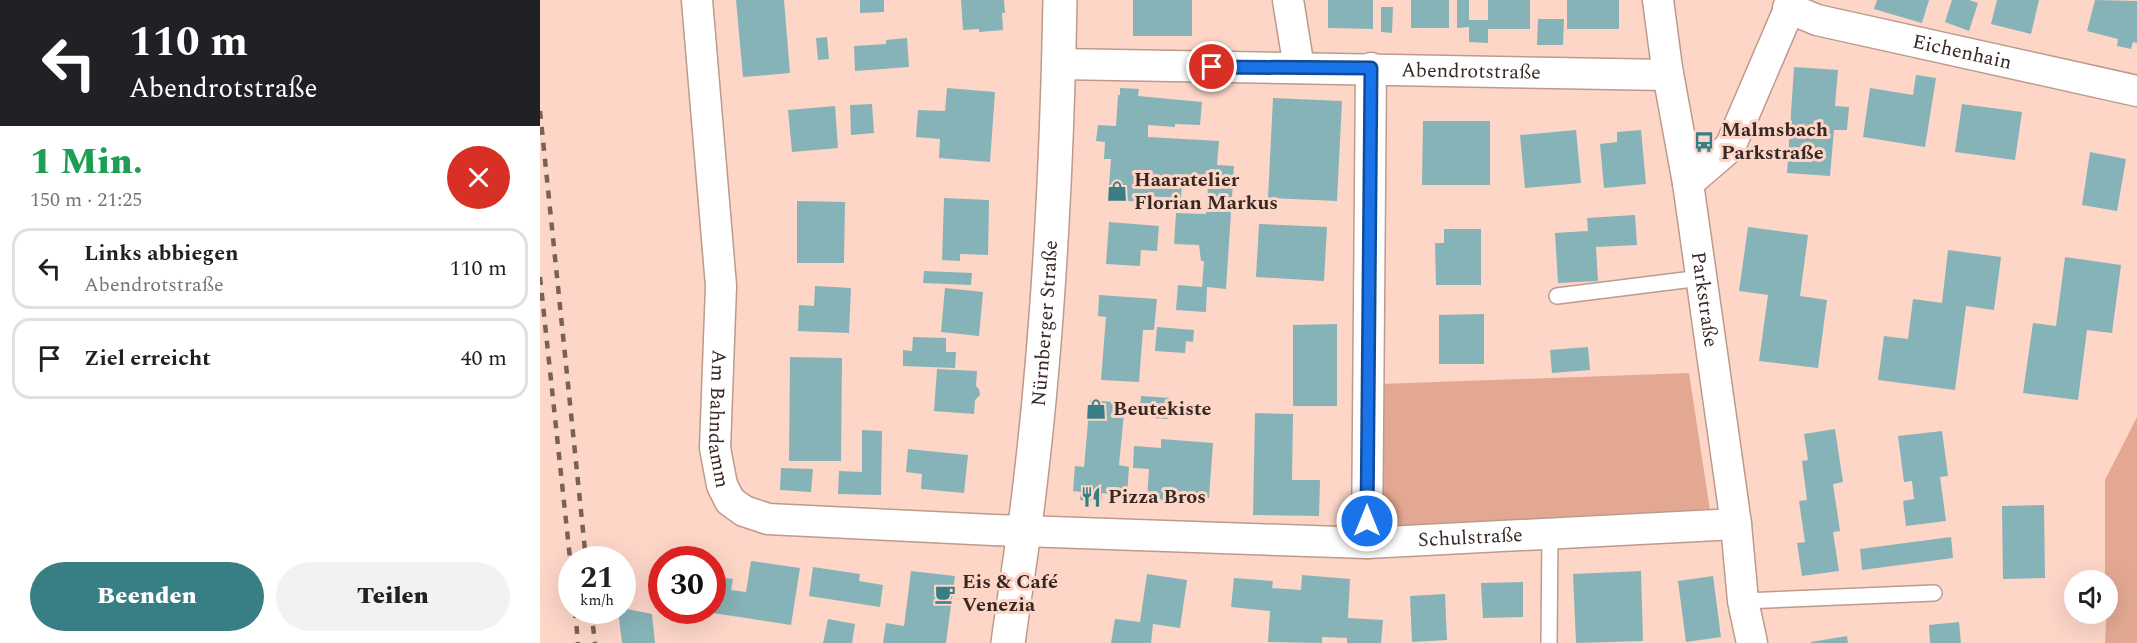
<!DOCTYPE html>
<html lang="de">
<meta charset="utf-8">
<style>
body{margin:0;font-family:Spectral,serif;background:#f2f2f2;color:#202124;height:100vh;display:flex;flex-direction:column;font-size:22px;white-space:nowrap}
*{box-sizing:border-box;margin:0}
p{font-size:20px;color:#757577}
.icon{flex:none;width:33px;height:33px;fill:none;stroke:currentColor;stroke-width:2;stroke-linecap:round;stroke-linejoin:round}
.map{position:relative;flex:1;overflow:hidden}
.details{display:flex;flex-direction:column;background:#fff;width:540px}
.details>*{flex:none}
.guide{background:#202124;color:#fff;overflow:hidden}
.controls{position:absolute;left:1524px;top:570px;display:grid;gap:12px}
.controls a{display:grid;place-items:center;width:54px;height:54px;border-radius:50%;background:#fff;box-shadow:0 6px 24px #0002;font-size:30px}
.speed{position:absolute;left:18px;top:546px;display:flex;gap:12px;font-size:30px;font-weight:700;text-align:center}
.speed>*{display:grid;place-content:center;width:78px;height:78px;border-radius:50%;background:#fff;box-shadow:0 6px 24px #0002;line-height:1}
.speed small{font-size:15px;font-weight:400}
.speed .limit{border:9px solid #d22;background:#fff;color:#111}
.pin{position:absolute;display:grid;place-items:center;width:51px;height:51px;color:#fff;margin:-26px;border:3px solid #fff;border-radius:50%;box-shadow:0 2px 6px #0007}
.me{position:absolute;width:66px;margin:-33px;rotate:0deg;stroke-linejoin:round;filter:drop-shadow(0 0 4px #0008)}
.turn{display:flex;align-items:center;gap:21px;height:126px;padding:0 30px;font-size:27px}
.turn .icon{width:78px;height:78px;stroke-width:2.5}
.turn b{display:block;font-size:42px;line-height:51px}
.round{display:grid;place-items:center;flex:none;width:63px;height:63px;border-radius:32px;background:#f2f2f2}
.head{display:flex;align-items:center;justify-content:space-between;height:102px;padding:0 30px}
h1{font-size:36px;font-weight:800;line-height:45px;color:#1e9e55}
.cta{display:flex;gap:12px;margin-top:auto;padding:12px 30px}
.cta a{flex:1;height:69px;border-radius:36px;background:#377f85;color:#fff;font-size:24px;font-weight:800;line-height:69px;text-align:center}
.cta a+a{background:#f2f2f2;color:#202124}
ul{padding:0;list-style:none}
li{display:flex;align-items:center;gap:18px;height:81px;margin:0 12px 9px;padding:0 18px;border:3px solid #e0e0e0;border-radius:18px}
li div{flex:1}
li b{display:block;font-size:22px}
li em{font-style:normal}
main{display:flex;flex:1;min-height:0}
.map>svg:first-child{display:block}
</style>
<main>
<section class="details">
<div class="guide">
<div class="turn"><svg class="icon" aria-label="left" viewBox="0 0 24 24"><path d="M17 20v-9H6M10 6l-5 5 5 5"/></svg><div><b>110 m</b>Abendrotstraße</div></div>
</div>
<div class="head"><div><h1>1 Min.</h1><p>150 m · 21:25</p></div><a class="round" style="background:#d93025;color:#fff"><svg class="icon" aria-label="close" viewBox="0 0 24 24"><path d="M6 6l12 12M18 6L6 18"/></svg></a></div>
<ul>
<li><svg class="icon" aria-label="left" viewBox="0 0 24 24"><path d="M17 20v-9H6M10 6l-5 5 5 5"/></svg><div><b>Links abbiegen</b><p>Abendrotstraße</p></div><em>110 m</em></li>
<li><svg class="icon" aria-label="arrive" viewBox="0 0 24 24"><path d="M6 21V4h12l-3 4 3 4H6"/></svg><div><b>Ziel erreicht</b></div><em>40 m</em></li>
</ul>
<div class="cta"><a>Beenden</a><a>Teilen</a></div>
</section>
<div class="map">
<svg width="1597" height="643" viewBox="0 0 1597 643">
<rect width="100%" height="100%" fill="#fdd6c8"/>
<!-- green -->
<path fill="#e2a892" d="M1149,373L1170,510L864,528L841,512V384Z
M1597,417V643H1565L1568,580H1565V480Z"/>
<!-- building -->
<path fill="#86b3b7" d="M196,0H244L250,73L203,77Z
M320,0H344V12L320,13Z
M421,0H464L465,13H462L463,30L439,32V29L423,30Z
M593,0H652V36H593Z
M788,0H833V29L788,28Z
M871,0H909V28H871Z
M917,0H929V20H948V0H990V29H948V43L929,42V27L917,28Z
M1027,0H1079V29H1027Z
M1337,0H1389L1382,23L1334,9Z
M1412,0H1429L1438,3L1429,31L1405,22Z
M1457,0H1499L1491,34L1451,24Z
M1555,0L1597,1V43L1593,42L1591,49L1577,46L1578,39L1547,31Z
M841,7H853L852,33L841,32Z
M998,19H1024L1023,45H997Z
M287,37L289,59L278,60L276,38Z
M367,38L369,67L315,71L314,46L346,44V40Z
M1254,67L1298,70L1295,106L1309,107L1307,130H1294L1290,176L1247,173Z
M1376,75L1396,78L1385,147L1323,137L1330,88L1373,95Z
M407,88L455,92L450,162L399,158L400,139L376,137L378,110L405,111Z
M580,88L599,89L598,96L662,102L660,125L635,124V127L608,125V137L679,141L677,165L694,166L686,289L667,287L666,312L636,310L638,285L662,287L664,261H661L659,245L634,244L636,213L666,214L668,186L642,185L641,198L606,196V202L568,200L571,159H564L565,142L556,141L558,125L576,126L578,95H580Z
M733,98L802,101L797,201L728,198Z
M332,104L334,133L311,135L310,105Z
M1422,104L1482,112L1475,160L1415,152Z
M295,106L298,148L252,152L248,110Z
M883,121H950V185H882Z
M1036,130L1041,183L985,188L980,135Z
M1101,130L1106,184L1064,188L1060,144L1077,142V132Z
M1550,152L1586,159L1577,211L1542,205Z
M404,198L449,200L448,255L420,254V261L402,260Z
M257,201L305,202L304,263H257Z
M1095,215L1097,245L1056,247L1058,281L1018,283L1015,233L1048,231L1047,218Z
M569,222L619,226L617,251L601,250L600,266L566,264Z
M719,224L787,227L784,281L716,277Z
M1208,227L1268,235L1260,296L1287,300L1278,368L1219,361L1228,295L1199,291Z
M904,229H941V285H896L895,243H904Z
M1408,250L1461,257L1454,310L1426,306L1415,390L1338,380L1344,336L1368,339L1373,299L1402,303Z
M1525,257L1581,265L1572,333L1547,330L1538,400L1483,393L1493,323L1516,326Z
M384,271L432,273L431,285L383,283Z
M275,286L311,288L309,333L258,331L259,305L274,306Z
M405,288L443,292L439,336L401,332Z
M559,295L617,299L614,330H603L599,382L561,380L566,317L558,316Z
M944,314V364H899V315Z
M797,324V406H753V325Z
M617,327L654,330L653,342L646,341L645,353L615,351Z
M373,337L406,338V352H416L415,368L363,366V350L372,351Z
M1048,347L1050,370L1012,373L1010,350Z
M250,357L302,358L301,461H249Z
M397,369L437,371L436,386L439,389L440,395L435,400L434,414L394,411Z
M601,396L630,398L628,419L599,417Z
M550,400L585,403L579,465L589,467L587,496L562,493L561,502L540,500L541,492L533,491L535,466L544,467Z
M715,413L753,414L752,480H780L779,516L713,515Z
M1295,429L1303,482L1293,484L1300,531L1293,532L1299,571L1262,576L1257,543L1265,542L1259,501L1267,500L1262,461L1268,460L1264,434Z
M322,430L342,431L341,495L298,494L299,471L322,472Z
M1402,431L1408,476L1400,477L1406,521L1366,526L1363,501L1374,499L1372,481L1364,482L1358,436Z
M621,439L673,443L669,498L627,495V500L607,499L609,469L593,468L594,446L621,448Z
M368,449L428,455L424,493L381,489L382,474L366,472Z
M241,468L273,469L271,492L240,490Z
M1504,505L1505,578L1463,579L1462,506Z
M1411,537L1413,558L1322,570L1320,549Z
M211,561L260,568L251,625L166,612L167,610H172V576L193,579L191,590L206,592Z
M273,567L320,574L319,581L343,585L340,607L269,596Z
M371,571L415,576L406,643H343L346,623L364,626Z
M1101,571L1103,641L1036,643L1033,574Z
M607,574L647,580L640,628L613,624L611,643H571L575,619L600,622Z
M762,575L810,579L808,618L843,620L841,643H807V638L782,637V643L728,642L730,611L691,607L694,578L733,581L732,588L761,590Z
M1173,576L1181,637L1146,642L1138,581Z
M983,582V617L943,618L941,583Z
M905,594L907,640L872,642L870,596Z
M82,608L112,614L115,643H82L78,610H82Z
M288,619L315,624L312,643H283Z
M1419,622L1421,643H1390L1389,625Z
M1307,636L1308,643H1271V642Z"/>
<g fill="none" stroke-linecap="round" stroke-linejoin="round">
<!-- lane casing -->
<g stroke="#be9a8c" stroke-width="18">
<path id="lane" d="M1017,296L1161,278
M1203,601L1394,593
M1009,643L1010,534"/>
</g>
<!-- street casing -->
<g stroke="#be9a8c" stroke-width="33">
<g id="street">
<path id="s1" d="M157,0L181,286L175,448L182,485L190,501L204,511L228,519L453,530L827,543L1196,524"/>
<path d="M748,0L759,68"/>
<path id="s2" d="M1118,0L1127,68L1148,183L1196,524L1203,601L1212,643"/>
<path id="s3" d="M1248,8L1277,20L1597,91"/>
<path id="s4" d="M519,64L1128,75"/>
<path d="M1148,183L1190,147L1253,0"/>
<path d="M827,543L831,68"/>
</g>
</g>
<!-- secondary casing -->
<g stroke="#be9a8c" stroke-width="36">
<g id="secondary">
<path id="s5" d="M468,643C475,591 484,538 490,485C509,325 517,162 520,0"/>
</g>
</g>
<!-- lane -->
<use href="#lane" stroke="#fff" stroke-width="15"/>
<!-- street -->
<use href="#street" stroke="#fff" stroke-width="30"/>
<!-- secondary -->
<use href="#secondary" stroke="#fff" stroke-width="33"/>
<!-- rail -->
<path stroke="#786159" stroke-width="4.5" stroke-dasharray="8 8" stroke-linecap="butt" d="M0,111L46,560
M0,277L32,577
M35,610L38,643
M51,610L55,643"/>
</g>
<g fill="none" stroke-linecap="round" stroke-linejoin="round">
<!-- route casing -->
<g stroke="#114b97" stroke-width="15">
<path id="route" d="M672,67L831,68L827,521"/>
</g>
<!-- route -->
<use href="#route" stroke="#1a73e8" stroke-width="10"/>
</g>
<!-- icons -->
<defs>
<g id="bus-bare" transform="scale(1.62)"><path d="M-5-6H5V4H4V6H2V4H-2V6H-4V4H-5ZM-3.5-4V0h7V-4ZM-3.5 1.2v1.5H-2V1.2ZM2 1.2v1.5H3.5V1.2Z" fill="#377f85" stroke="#fdd6c8" stroke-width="2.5" paint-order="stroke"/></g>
<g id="shop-bare" transform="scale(1.62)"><path d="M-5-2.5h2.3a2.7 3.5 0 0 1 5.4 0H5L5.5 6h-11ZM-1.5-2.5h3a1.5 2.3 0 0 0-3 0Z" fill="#377f85" stroke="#fdd6c8" stroke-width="2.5" paint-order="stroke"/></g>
<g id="restaurant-bare" transform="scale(1.62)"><path d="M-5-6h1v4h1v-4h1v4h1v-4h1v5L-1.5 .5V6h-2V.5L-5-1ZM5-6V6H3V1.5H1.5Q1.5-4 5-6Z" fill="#377f85" stroke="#fdd6c8" stroke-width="2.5" paint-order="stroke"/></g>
<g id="cafe-bare" transform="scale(1.62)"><path d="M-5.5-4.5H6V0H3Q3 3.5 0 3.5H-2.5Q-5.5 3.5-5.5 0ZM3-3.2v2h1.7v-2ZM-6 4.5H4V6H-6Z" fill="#377f85" stroke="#fdd6c8" stroke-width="2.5" paint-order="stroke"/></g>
</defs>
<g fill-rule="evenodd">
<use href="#bus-bare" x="1164" y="142"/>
<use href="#shop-bare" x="577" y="191"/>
<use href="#shop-bare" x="556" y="409"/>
<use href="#restaurant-bare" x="551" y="497"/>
<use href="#cafe-bare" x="405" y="594"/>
</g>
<g text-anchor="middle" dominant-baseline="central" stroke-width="6" stroke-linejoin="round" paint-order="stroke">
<!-- street labels -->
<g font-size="20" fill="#372823" stroke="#fdd6c8">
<text stroke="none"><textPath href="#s3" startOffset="180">Eichenhain</textPath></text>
<text stroke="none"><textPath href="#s4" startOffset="412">Abendrotstraße</textPath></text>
<text stroke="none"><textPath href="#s2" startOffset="303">Parkstraße</textPath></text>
<text stroke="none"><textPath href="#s5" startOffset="322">Nürnberger Straße</textPath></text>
<text stroke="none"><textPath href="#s1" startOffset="420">Am Bahndamm</textPath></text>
<text stroke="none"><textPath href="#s1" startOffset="1250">Schulstraße</textPath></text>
</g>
<!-- poi labels -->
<g font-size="20" font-weight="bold" fill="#372823" stroke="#fdd6c8" text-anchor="start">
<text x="1181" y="130">Malmsbach<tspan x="1181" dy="23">Parkstraße</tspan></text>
<text x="594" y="180">Haaratelier<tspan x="594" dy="23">Florian Markus</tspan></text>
<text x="573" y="409">Beutekiste</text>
<text x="568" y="497">Pizza Bros</text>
<text x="422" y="582">Eis &amp; Café<tspan x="422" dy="23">Venezia</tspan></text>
</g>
</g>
</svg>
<div class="controls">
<a><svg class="icon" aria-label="sound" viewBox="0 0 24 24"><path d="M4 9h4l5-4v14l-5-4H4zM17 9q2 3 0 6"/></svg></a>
</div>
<div class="speed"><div>21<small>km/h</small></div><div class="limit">30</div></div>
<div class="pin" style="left:672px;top:67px;background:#d93025"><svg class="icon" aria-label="arrive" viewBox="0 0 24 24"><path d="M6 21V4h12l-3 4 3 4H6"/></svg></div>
<svg class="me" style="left:827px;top:521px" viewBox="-20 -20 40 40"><circle r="17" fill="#1a73e8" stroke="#fff" stroke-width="3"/><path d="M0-11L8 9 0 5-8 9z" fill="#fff"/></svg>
</div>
</main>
